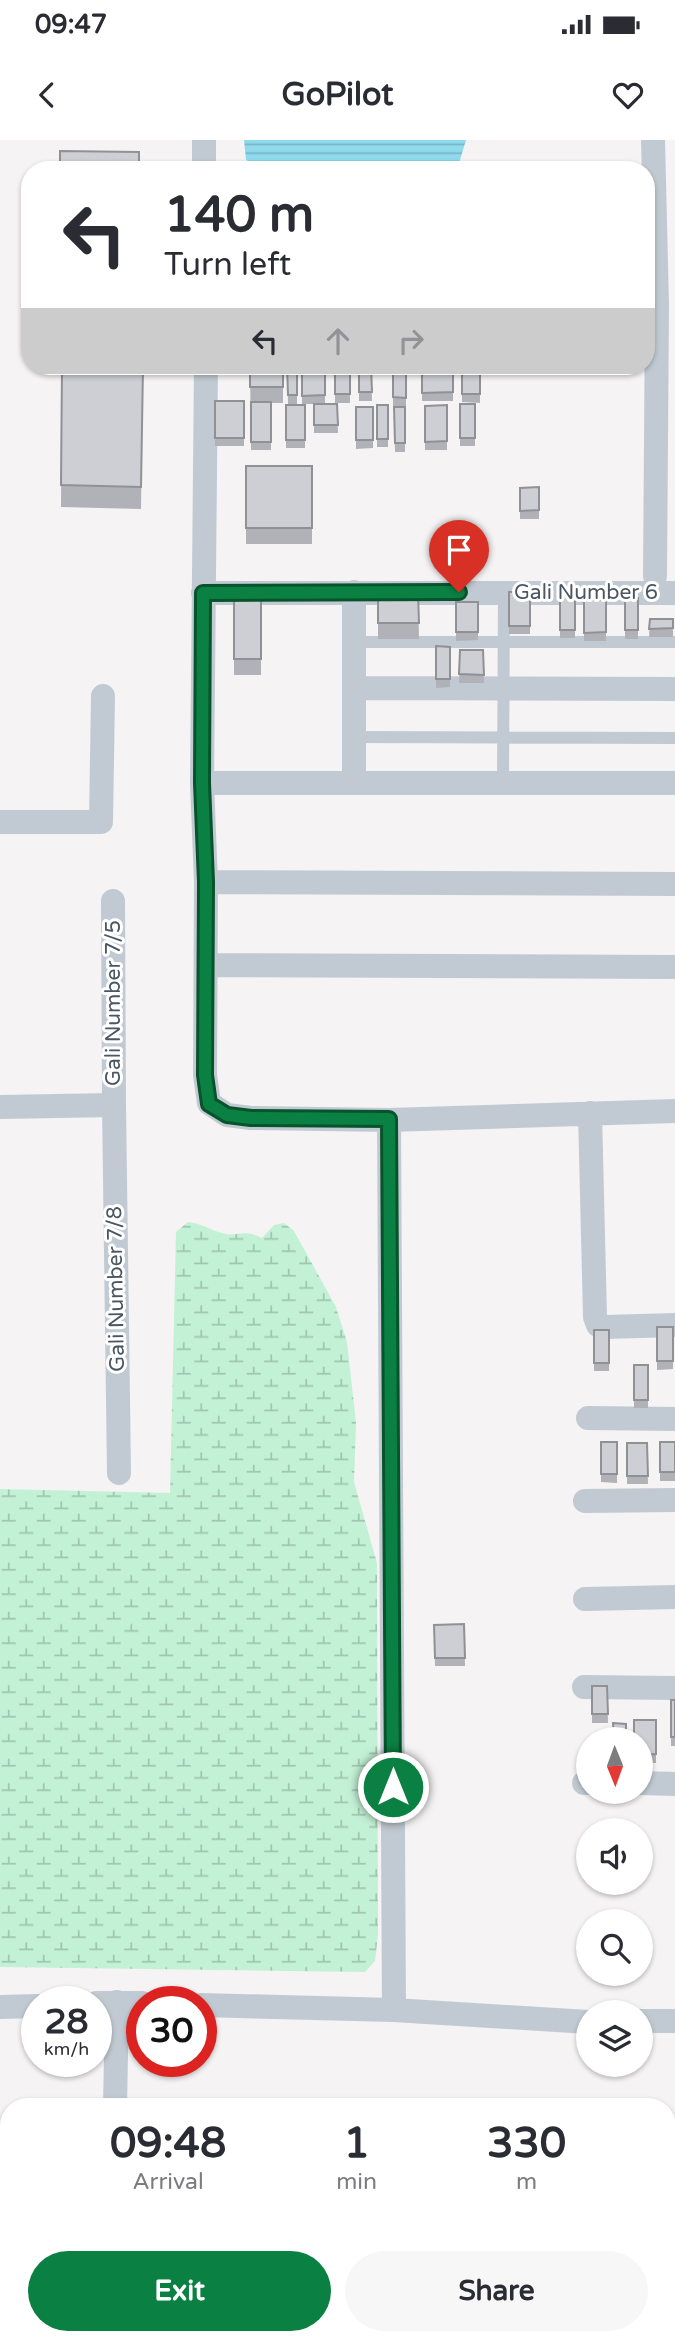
<!DOCTYPE html>
<style>
body{margin:0;font-family:"Varela Round",sans-serif;background:#f7f7f7;color:#2b2b33;height:100vh;display:flex;flex-direction:column;font-size:26px;white-space:nowrap}
*{box-sizing:border-box;margin:0}
p{font-size:23px;color:#7c7c81}
.icon{flex:none;width:38px;height:38px;fill:none;stroke:currentColor;stroke-width:2;stroke-linecap:round;stroke-linejoin:round}
.map{position:relative;flex:1;overflow:hidden}
.sheet{position:absolute;left:0px;top:1958px;width:676px;height:247px;display:flex;flex-direction:column;background:#fff;border-radius:28px 28px 0 0;box-shadow:0 2px 5px #0004}
.sheet>*{flex:none}
.top-card{position:absolute;left:21px;top:21px;width:634px;height:214px;border-radius:28px;box-shadow:0 2px 5px #0004;background:#fff;color:#2b2b33;overflow:hidden}
.needle{width:46px;rotate:179deg}
.tools{position:absolute;left:576px;top:1587px;display:grid;gap:14px}
.tools a{display:grid;place-items:center;width:77px;height:77px;border-radius:50%;background:#fff;box-shadow:0 2px 5px #0004;font-size:35px}
.speed{position:absolute;left:21px;top:1846px;display:flex;gap:14px;font-size:35px;font-weight:700;text-align:center}
.speed>*{display:grid;place-content:center;width:91px;height:91px;border-radius:50%;background:#fff;box-shadow:0 2px 5px #0004;line-height:1}
.speed small{font-size:18px;font-weight:400}
.speed .limit{border:10px solid #d22;background:#fff;color:#111}
.pin{position:absolute;display:grid;place-items:center;width:60px;height:60px;color:#fff;margin:-72px -30px;border-radius:50% 50% 50% 0;rotate:-45deg;box-shadow:0 0 7px #0007}
.pin .icon{rotate:45deg}
.me{position:absolute;width:77px;margin:-38px;rotate:0deg;stroke-linejoin:round;filter:drop-shadow(0 0 5px #0008)}
.turn{display:flex;align-items:center;gap:24px;height:147px;padding:0 28px;font-size:32px}
.turn .icon{width:91px;height:91px;stroke-width:2.5}
.turn b{display:block;font-size:49px;line-height:60px}
.lanes{display:flex;align-items:center;height:66px;padding:0 28px;background:#0003;justify-content:center;gap:35px;direction:ltr}
.lanes .off{opacity:.35}
.eta{display:flex;justify-content:space-evenly;align-items:center;height:119px;text-align:center}
.eta b{font-size:42px;font-weight:700;line-height:49px}
.primary-button{display:flex;gap:14px;margin-top:auto;padding:14px 28px}
.primary-button a{flex:1;height:80px;border-radius:42px;background:#0b8043;color:#fff;font-size:28px;font-weight:700;line-height:80px;text-align:center}
.primary-button a+a{background:#f7f7f7;color:#2b2b33}
.status{display:flex;justify-content:space-between;align-items:center;height:49px;padding:0 35px;background:#fff;direction:ltr}
.status svg{height:19px;fill:currentColor}
header{display:flex;justify-content:space-between;align-items:center;height:91px;padding:0 28px;background:#fff;font-size:32px;font-weight:700}
.map>svg:first-child{display:block}
</style>
<div class="status"><b>09:47</b><svg viewBox="0 0 49 12"><path d="M0 12V9h3v3zM5 12V6h3v6zM10 12V3h3v9zM15 12V0h3v12zM26 1h20v11H26zM47 4h2v5h-2z"/></svg></div>
<header><svg class="icon" aria-label="back" viewBox="0 0 24 24"><path d="M15 5l-7 7 7 7"/></svg>GoPilot<svg class="icon" aria-label="heart" viewBox="0 0 24 24"><path d="M12 20l-8-8c-3-5 5-10 8-4 3-6 11-1 8 4z"/></svg></header>
<div class="map">
<svg width="675" height="2204" viewBox="0 0 675 2204">
<defs>
<pattern id="wetland-marsh" width="20" height="14" patternUnits="userSpaceOnUse" patternTransform="scale(1.75)"><rect width="20" height="14" fill="#c3f1d5"/><path d="M1 5h8M5 5V1M11 12h8M15 12V8" fill="none" stroke="#a0c6b0"/></pattern>
<pattern id="water-rules" width="6" height="5" patternUnits="userSpaceOnUse" patternTransform="scale(1.75)"><rect width="6" height="5" fill="#90daee"/><path d="M0 2.5h6" fill="none" stroke="#78b4c4"/></pattern>
</defs>
<rect width="100%" height="100%" fill="#f5f3f3"/>
<!-- wetland -->
<path fill="url(#wetland-marsh)" d="M188,1082C201,1083 210,1090 222,1093C238,1098 242,1088 262,1098L274,1085L284,1083L294,1091L336,1167L347,1202L356,1283L354,1342L377,1423L378,1794L375,1821L365,1832L0,1827V1349L170,1353L176,1092Z"/>
<!-- water -->
<path fill="url(#water-rules)" d="M244,0H466L457,30H269L246,20Z"/>
<g fill="none" stroke-linecap="round" stroke-linejoin="round">
<!-- lane -->
<path stroke="#c1cad2" stroke-width="12" d="M354,502H675
M353,597L675,598
M503,643L504,452"/>
<!-- street -->
<path stroke="#c1cad2" stroke-width="24" d="M653,0L657,165L655,436
M204,30V0
M206,226L202,643L206,742L205,935L209,963L227,975L251,978L389,980L675,971
M203,453H675
M354,548L675,549
M202,643H675
M354,643V452
M0,682H101L103,556
M206,742L675,744
M113,761L114,965L119,1333
M206,825L675,827
M0,967L114,965
M590,973L595,1177L598,1185L605,1187L675,1185
M389,980L394,1870
M588,1278L675,1279
M585,1361L675,1360
M585,1459L675,1457
M584,1547L675,1548
M584,1643H588
M640,1643L675,1644
M96,1863H142
M201,1865L394,1870L588,1882
M0,1867L37,1866
M640,1881H675
M115,1967L117,1862
M0,2083H9
M0,2177H9
M112,2204V2196"/>
</g>
<!-- wall -->
<path fill="#b0b2b7" d="M62,226H143L141,369L61,367Z
M250,226H283V263H271V310H251Z
M287,226H297V264H288Z
M302,226H325V264H302Z
M335,226H350V263H335Z
M359,226H371L372,261H359Z
M393,229H406V266H393Z
M422,229H453V261H422Z
M480,233V263L462,262V234Z
M215,261H244V306H215Z
M314,264H337L338,293H314Z
M460,264H475V306H460Z
M286,265H305V308H286Z
M377,265H388V307H377Z
M447,265V310H425V266Z
M356,267H373V308L356,309Z
M394,267H405V312H395Z
M246,326H312V404H246Z
M539,347V379H520V348Z
M261,448V535H234V449Z
M378,452H418L419,499H378Z
M509,452H530V494H509Z
M560,456H575V498H560Z
M638,458V499H625V459Z
M584,459L606,460V501H584Z
M456,462H478V500L456,501Z
M650,479H673V497H649Z
M436,506L450,507V547L436,548Z
M460,510H483L484,543H459Z
M657,1187H673V1229L657,1230Z
M594,1190H609V1231H594Z
M634,1225H648V1268H634Z
M601,1302H617V1343L601,1342Z
M660,1302H675V1341H660Z
M627,1303H647L648,1344H627Z
M464,1484L465,1526H435L434,1485Z
M592,1546H607L608,1583H592Z
M671,1560H675V1606H671Z
M656,1580V1623H640V1600Z
M146,1922H177V1924H146Z
M0,2091H9V2136L0,2137Z"/>
<!-- building -->
<path fill="#cdcfd5" stroke="#909195" stroke-width="2" d="M60,11L139,12V30H60Z
M62,226H143L141,347L61,345Z
M250,226H283V247H250Z
M287,226H297V255H288Z
M302,226H325V255L302,256Z
M335,226H350V254H335Z
M359,226H371L372,252H359Z
M393,229H406V258L393,257Z
M422,229H453V252L422,253Z
M480,233V254H462V234Z
M215,261H244V298H215Z
M251,262H271V302H251Z
M314,264H337L338,285H314Z
M460,264H475V298H460Z
M286,265H305V300H286Z
M377,265H388V299H377Z
M447,265V301L425,302V266Z
M356,267H373V300H356Z
M394,267H405V303H395Z
M246,326H312V388H246Z
M539,347V370L520,371V348Z
M261,448V519H234V449Z
M378,452H418L419,483H378Z
M509,452H530V486H509Z
M560,456H575V490H560Z
M638,458V490H625V459Z
M584,459L606,460V492L584,493Z
M456,462H478V492H456Z
M650,479H673V488L649,489Z
M436,506L450,507V539H436Z
M460,510H483L484,535L459,534Z
M657,1187H673V1221H657Z
M594,1190H609V1223H594Z
M634,1225H648V1260H634Z
M601,1302H617V1334H601Z
M660,1302H675V1332H660Z
M627,1303H647L648,1336H627Z
M464,1484L465,1518H435L434,1485Z
M592,1546H607L608,1574H592Z
M671,1560H675V1597H671Z
M634,1580H656V1614L640,1615V1600H634Z
M613,1583L626,1584V1600H614Z
M0,2091H9V2128H0Z
M67,2196H85L86,2204H67Z"/>
<g fill="none" stroke-linecap="round" stroke-linejoin="round">
<!-- route casing -->
<g stroke="#07532c" stroke-width="18">
<path id="route" d="M393,1647L389,979L251,978L227,975L209,964L205,935L206,742L202,643L203,453L459,452"/>
</g>
<!-- route -->
<use href="#route" stroke="#0b8043" stroke-width="12"/>
</g>
<g text-anchor="middle" dominant-baseline="central" stroke-width="6" stroke-linejoin="round" paint-order="stroke">
<!-- street labels -->
<g font-size="21" fill="#4a5661" stroke="#fff">
<text x="586" y="452">Gali Number 6</text>
<text transform="translate(113 863) rotate(-90)">Gali Number 7/5</text>
<text transform="translate(116 1149) rotate(-91)">Gali Number 7/8</text>
</g>
</g>
</svg>
<div class="tools">
<a><svg class="needle" viewBox="-14 -14 28 28"><path d="M0-13l5 13h-10z" fill="#e53935"/><path d="M0 13l5-13h-10z" fill="#7c7c81"/></svg></a>
<a><svg class="icon" aria-label="sound" viewBox="0 0 24 24"><path d="M4 9h4l5-4v14l-5-4H4zM17 9q2 3 0 6"/></svg></a>
<a><svg class="icon" aria-label="search" viewBox="0 0 24 24"><circle cx="10" cy="10" r="6"/><path d="M15 15l6 6"/></svg></a>
<a><svg class="icon" aria-label="layers" viewBox="0 0 24 24"><path d="M12 4l9 5-9 5-9-5zM3 14l9 5 9-5"/></svg></a>
</div>
<div class="speed"><div>28<small>km/h</small></div><div class="limit">30</div></div>
<div class="pin" style="left:459px;top:452px;background:#d93025"><svg class="icon" aria-label="arrive" viewBox="0 0 24 24"><path d="M6 21V4h12l-3 4 3 4H6"/></svg></div>
<svg class="me" style="left:393px;top:1647px" viewBox="-20 -20 40 40"><circle r="17" fill="#0b8043" stroke="#fff" stroke-width="3"/><path d="M0-11L8 9 0 5-8 9z" fill="#fff"/></svg>
<div class="top-card">
<div class="turn"><svg class="icon" aria-label="left" viewBox="0 0 24 24"><path d="M17 20v-9H6M10 6l-5 5 5 5"/></svg><div><b>140 m</b>Turn left</div></div>
<div class="lanes"><svg class="icon" aria-label="left" viewBox="0 0 24 24"><path d="M17 20v-9H6M10 6l-5 5 5 5"/></svg><svg class="icon off" aria-label="ahead" viewBox="0 0 24 24"><path d="M12 20V5M6 11l6-6 6 6"/></svg><svg class="icon off" aria-label="right" viewBox="0 0 24 24"><path d="M7 20v-9h11M14 6l5 5-5 5"/></svg></div>
</div>
<section class="sheet">
<div class="eta">
<div><b>09:48</b><p>Arrival</p></div>
<div><b>1</b><p>min</p></div>
<div><b>330</b><p>m</p></div>
</div>
<div class="primary-button"><a>Exit</a><a>Share</a></div>
</section>
</div>
